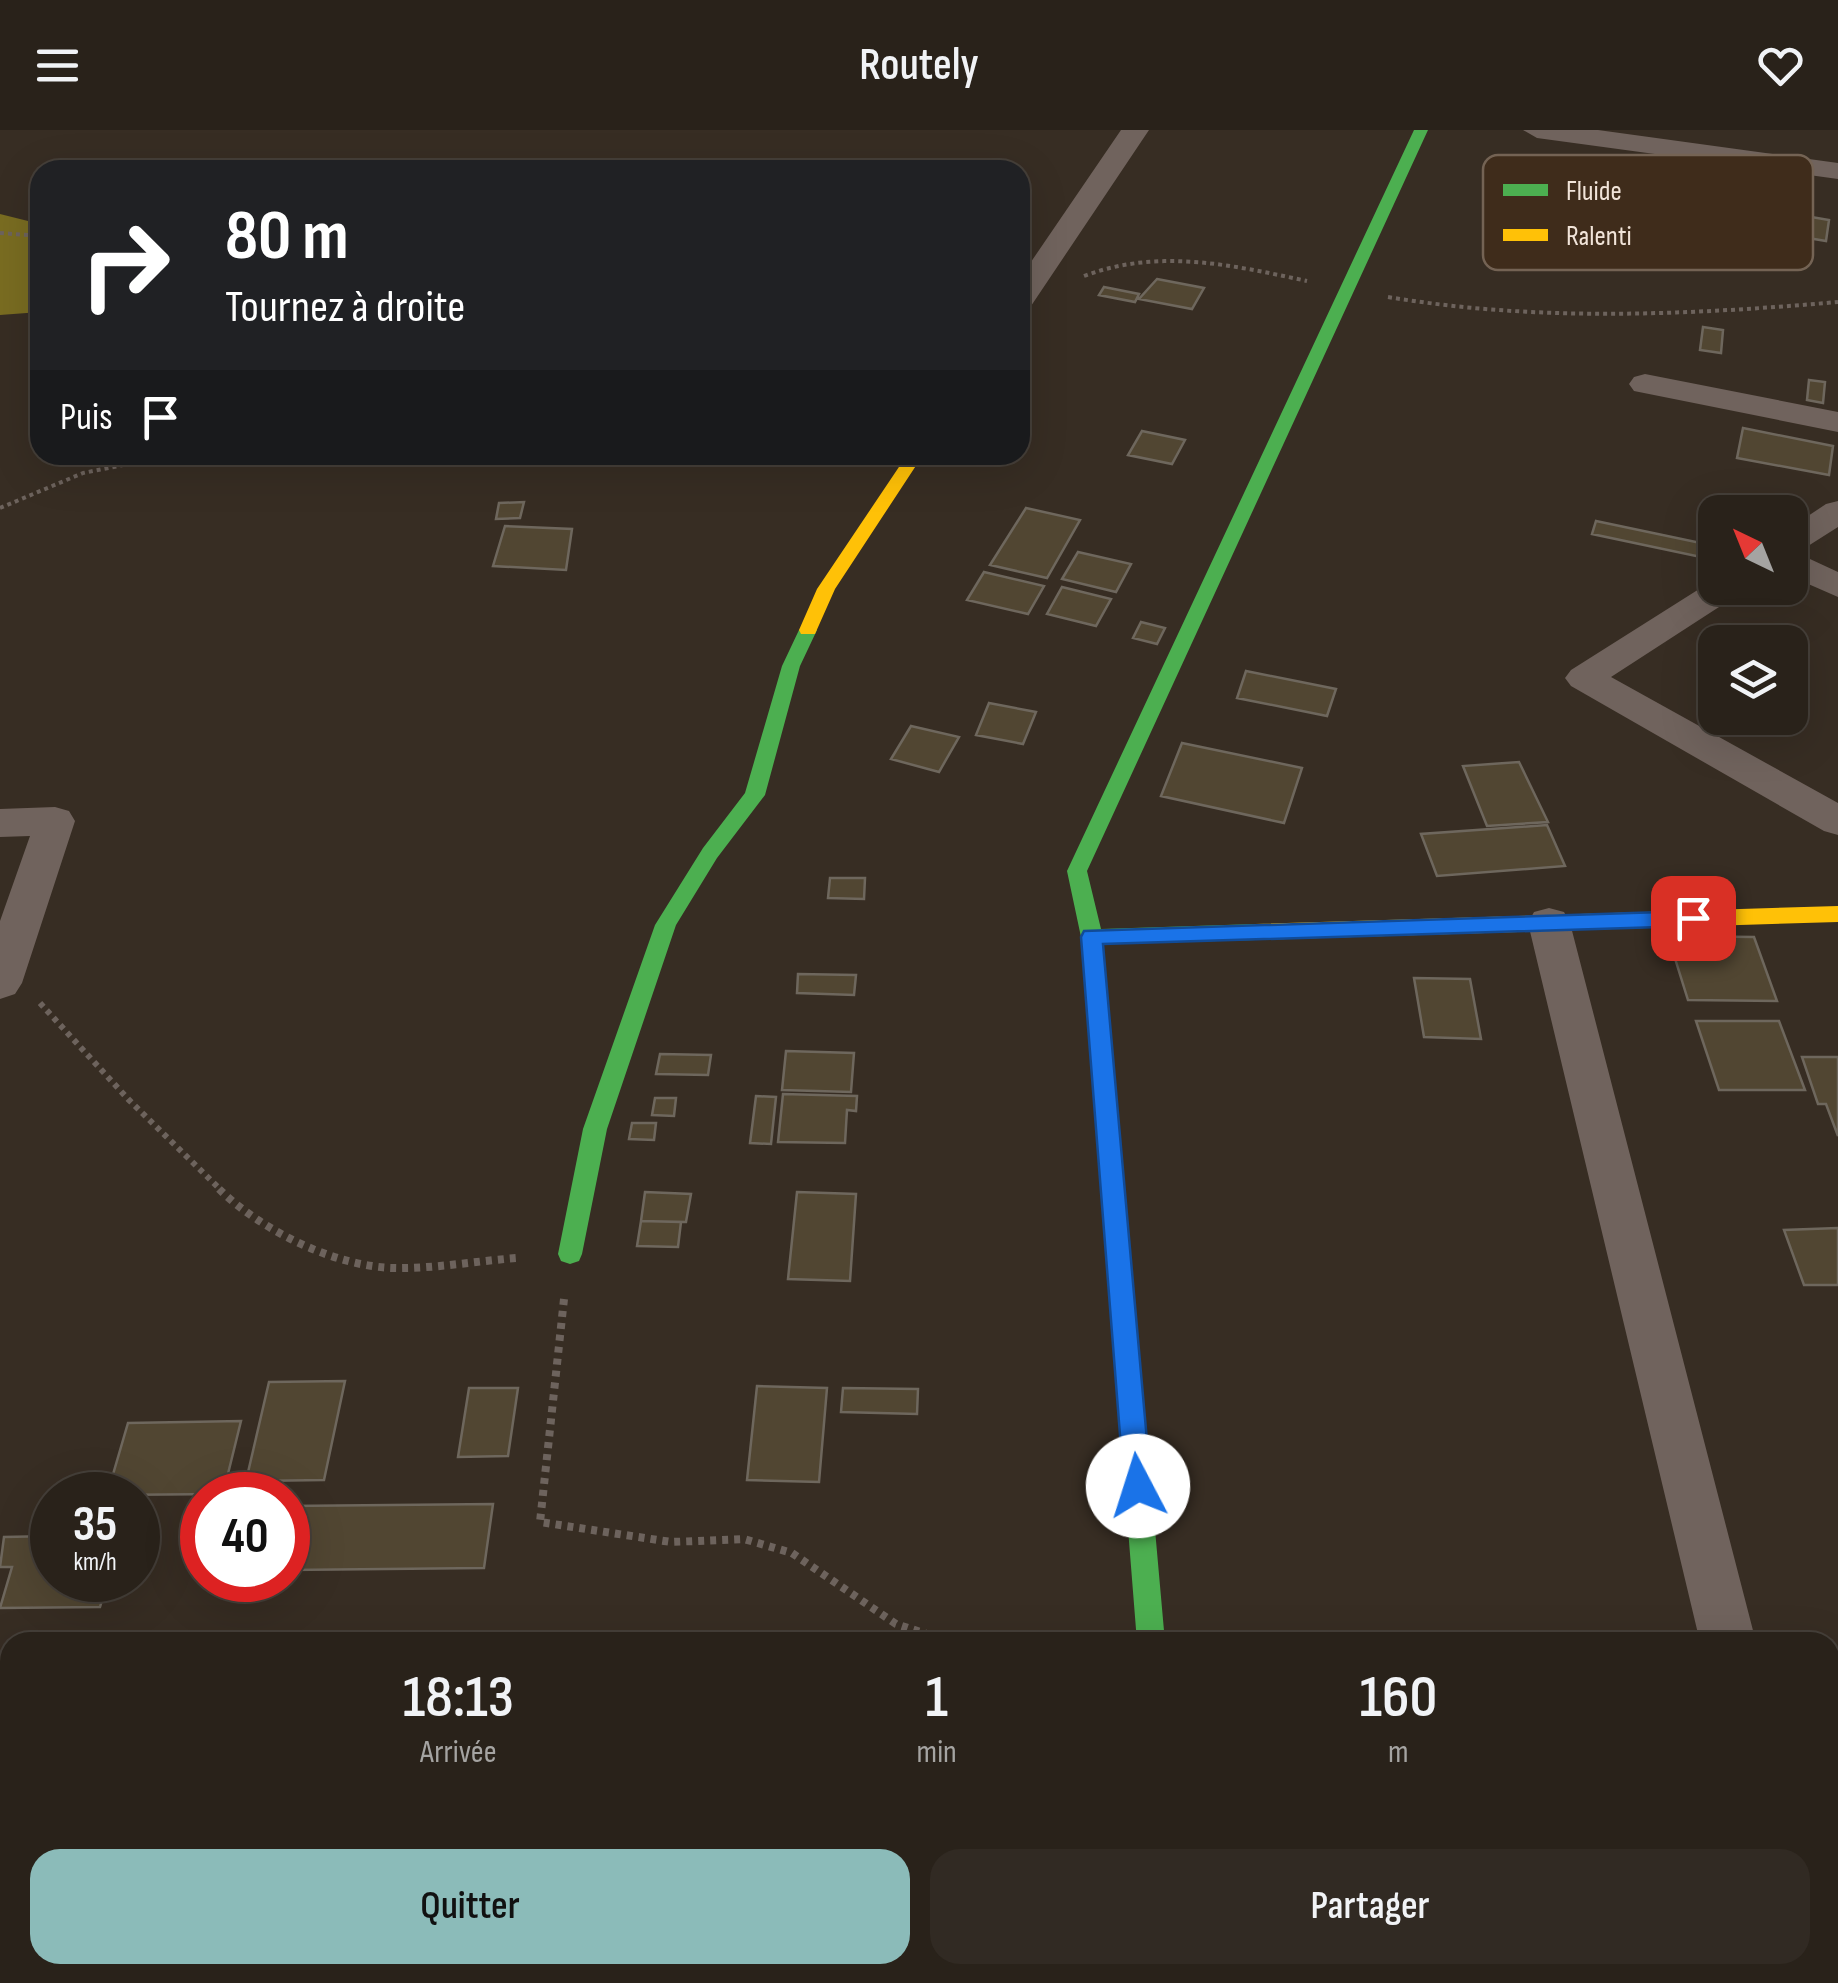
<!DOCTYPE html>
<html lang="fr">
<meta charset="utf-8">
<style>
body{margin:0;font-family:"Sofia Sans Condensed",sans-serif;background:#312a23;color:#f1f3f6;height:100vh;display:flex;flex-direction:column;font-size:38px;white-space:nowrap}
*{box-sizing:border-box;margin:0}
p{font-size:32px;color:#a5a4a2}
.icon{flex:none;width:55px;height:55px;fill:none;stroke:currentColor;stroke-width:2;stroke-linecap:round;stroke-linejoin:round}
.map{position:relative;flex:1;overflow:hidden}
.side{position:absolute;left:0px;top:1502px;width:1840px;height:352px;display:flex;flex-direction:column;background:#29221a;border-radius:30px 30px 0 0;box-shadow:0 10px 40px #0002,0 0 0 2px #453f39}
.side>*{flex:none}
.top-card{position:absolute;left:30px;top:30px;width:1000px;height:305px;border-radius:30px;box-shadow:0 10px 40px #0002,0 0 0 2px #453f39;background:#202124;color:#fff;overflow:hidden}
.needle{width:65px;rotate:317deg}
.fabs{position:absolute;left:1698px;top:365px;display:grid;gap:20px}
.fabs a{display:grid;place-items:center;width:110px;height:110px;border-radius:20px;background:#29221a;box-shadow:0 10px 40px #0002,0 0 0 2px #453f39;font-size:50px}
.speed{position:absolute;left:30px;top:1342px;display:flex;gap:20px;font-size:50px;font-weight:700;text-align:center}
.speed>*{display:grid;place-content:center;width:130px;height:130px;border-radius:50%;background:#29221a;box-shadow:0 10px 40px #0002,0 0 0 2px #453f39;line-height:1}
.speed small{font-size:25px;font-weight:400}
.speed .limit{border:15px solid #d22;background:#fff;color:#111}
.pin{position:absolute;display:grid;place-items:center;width:85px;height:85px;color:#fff;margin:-42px;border-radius:20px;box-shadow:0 5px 15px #0006}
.me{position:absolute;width:110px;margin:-55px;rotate:355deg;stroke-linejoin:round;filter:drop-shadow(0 0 8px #0008)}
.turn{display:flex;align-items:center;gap:35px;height:210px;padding:0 30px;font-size:45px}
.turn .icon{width:130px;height:130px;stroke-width:2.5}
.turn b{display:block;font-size:70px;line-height:85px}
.then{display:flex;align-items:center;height:95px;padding:0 30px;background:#0003;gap:20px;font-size:38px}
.eta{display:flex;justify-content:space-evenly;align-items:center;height:170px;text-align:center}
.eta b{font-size:60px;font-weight:600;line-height:70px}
.primary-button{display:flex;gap:20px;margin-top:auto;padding:20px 30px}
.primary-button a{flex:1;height:115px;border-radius:30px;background:#8bbbb9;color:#111;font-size:40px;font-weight:600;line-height:115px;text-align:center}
.primary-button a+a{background:#312a23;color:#f1f3f6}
header{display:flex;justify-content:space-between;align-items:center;height:130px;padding:0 30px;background:#29221a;font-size:45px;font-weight:600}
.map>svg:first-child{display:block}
</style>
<header><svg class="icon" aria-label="menu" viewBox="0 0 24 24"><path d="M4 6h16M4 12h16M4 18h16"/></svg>Routely<svg class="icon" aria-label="heart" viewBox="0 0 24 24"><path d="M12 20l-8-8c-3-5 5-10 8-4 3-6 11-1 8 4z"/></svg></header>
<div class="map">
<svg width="1838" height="1853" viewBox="0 0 1838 1853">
<rect width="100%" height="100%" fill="#372d23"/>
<!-- water -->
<path fill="#796c21" d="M0,84L40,94V182L0,185Z"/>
<!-- building -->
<path fill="#514632" stroke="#6e675d" stroke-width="2.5" d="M1788,83L1829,90L1826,111L1784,104Z
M1157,149L1204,158L1192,179L1139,169Z
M1104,157L1139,164L1135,172L1099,165Z
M1703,197L1723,200L1721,223L1700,220Z
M1809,250L1825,252L1823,273L1807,270Z
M1743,298L1833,316L1829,345L1737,328Z
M1142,301L1185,310L1172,334L1128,325Z
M524,372L520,388L496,389L499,373Z
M1026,378L1080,390L1047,448L990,435Z
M1596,391L1715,416V430L1592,404Z
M505,396L572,399L566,440L493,436Z
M1078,422L1131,434L1116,462L1062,449Z
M984,442L1044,456L1028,484L967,470Z
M1062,457L1111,469L1096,496L1047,484Z
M1141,492L1165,498L1157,514L1133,508Z
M1246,541L1336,559L1327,586L1237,568Z
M989,573L1036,582L1023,614L976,605Z
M911,596L959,607L939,642L891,629Z
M1182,613L1302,638L1284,693L1161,666Z
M1519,632L1548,692L1487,696L1463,636Z
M1547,695L1565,736L1437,746L1421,704Z
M830,748H865L864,769L828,768Z
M1668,806L1754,807L1777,871L1688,870Z
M798,844L856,845L854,865L797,863Z
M1414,848L1470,849L1481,909L1424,907Z
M1696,891H1779L1805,960H1719Z
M786,921L854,923L851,962L782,960Z
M660,924L711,925L708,945L656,944Z
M1802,927H1838V1006L1826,974H1818Z
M783,964L857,966L856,981L847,980L845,1013L778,1012Z
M756,966L776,967L771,1014L750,1013Z
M655,968H676L674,986L652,985Z
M632,993H656L654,1010L629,1009Z
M645,1062L691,1064L686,1092L641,1091Z
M797,1062L856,1064L850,1151L788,1149Z
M641,1091L681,1092L678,1117L637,1116Z
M1838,1098V1155H1804L1784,1100Z
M345,1251L324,1350L246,1351L269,1252Z
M757,1256L827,1258L819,1352L747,1350Z
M469,1258H518L508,1326L458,1327Z
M843,1258L918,1259L917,1284L841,1282Z
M241,1291L223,1364L107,1365L128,1293Z
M493,1374L484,1438L288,1440V1376Z
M52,1406V1450H108L100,1477L0,1478L12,1437H0L4,1407Z
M1470,1845H1643L1644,1853H1471Z
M1643,1845H1716L1718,1853H1644Z"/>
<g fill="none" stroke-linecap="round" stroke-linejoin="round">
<!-- path-far2 -->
<path stroke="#6d635d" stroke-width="4" stroke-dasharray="4 4" stroke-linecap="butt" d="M0,103L40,106
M1084,146C1158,118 1232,135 1307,151
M1388,167C1538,192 1687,185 1838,172
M0,378L83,343L174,325"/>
<!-- path-far1 -->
<path stroke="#6d635d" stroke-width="6" stroke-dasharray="5 5" stroke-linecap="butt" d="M40,873L128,969L222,1061"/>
<!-- path -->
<path stroke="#6d635d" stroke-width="8" stroke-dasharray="6 6" stroke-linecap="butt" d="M219,1059C261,1100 333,1136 393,1138C433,1139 476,1131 517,1128
M564,1169L540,1392L671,1412L744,1409L792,1423L896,1494L951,1512
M1164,1845V1853"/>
<!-- street -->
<path fill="#70635d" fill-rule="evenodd" d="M1121,0H1149L1031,176L1020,179V148Z
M1523,0H1598L1838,33V49L1537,8Z
M1645,244L1838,282V302L1634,261L1629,254L1634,247Z
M1838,371V397L1797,423L1838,442V467L1790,446V398L1826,374Z
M1715,449V458H1741L1736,466L1611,547L1838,673V705L1824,701L1571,556L1565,548L1571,540Z
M55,677L69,681L75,691L22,853L15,864L0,869V791L30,706L0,707V679Z
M1549,778L1564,782L1570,793L1756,1512H1700L1528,793L1534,782Z
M1830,1822L1838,1835V1853H1782L1780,1845H1830Z"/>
<!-- fast -->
<path fill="#4caf50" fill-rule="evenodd" d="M1414,0H1428L1087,741L1101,799L1255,794L1266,802L1255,810L1103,814L1165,1512H1137L1081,807L1067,741Z
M808,494L817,500L800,536L765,665L717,728L676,795L607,999L582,1124L579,1131L570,1134L561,1131L558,1124L583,999L655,795L703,718L745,663L782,536L799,500Z"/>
<!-- slow -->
<path fill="#ffc107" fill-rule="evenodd" d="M907,325H923L835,459L815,504H801L799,500L817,459Z
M1838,776V792L1255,810L1244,802L1255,794Z"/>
</g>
<!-- route -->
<path fill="#1a73e8" stroke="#114b97" stroke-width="2.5" d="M1693,781L1704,788L1693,796L1103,814L1151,1356L1147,1364L1138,1368L1128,1364L1124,1356L1081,807L1084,801Z"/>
<!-- legend -->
<rect x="1483" y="25" width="330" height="115" rx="15" fill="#3f2c1b" stroke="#746354" stroke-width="2.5"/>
<rect x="1503" y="54" width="45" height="12" fill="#4caf50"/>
<rect x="1503" y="99" width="45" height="12" fill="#ffc107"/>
<g font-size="28" fill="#f1e4d9">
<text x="1566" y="70">Fluide</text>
<text x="1566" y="115">Ralenti</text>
</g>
</svg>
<div class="fabs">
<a><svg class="needle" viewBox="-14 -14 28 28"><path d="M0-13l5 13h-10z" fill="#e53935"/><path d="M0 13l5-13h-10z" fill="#a5a4a2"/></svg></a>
<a><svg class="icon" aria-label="layers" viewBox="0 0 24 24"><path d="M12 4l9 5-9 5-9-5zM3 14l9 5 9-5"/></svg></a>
</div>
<div class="speed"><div>35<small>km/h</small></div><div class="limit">40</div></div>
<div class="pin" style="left:1693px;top:788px;background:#d93025"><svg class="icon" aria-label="arrive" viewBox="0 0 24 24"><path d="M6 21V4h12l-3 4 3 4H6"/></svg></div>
<svg class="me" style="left:1138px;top:1356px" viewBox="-20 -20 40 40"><circle r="19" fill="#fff"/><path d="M0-13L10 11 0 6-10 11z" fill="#1a73e8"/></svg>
<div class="top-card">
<div class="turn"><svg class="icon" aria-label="right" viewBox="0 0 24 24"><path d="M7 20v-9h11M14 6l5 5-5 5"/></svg><div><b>80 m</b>Tournez à droite</div></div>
<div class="then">Puis<svg class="icon" aria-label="arrive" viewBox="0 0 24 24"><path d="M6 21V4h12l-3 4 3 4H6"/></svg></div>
</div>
<section class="side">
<div class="eta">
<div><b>18:13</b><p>Arrivée</p></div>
<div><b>1</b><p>min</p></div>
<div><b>160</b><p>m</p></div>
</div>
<div class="primary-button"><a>Quitter</a><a>Partager</a></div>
</section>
</div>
